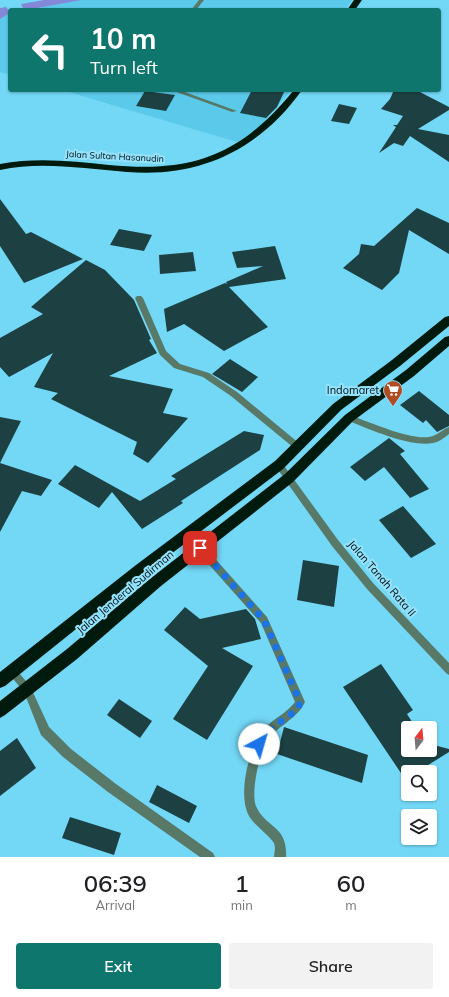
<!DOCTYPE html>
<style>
body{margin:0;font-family:Mulish,sans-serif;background:#f2f2f2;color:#202124;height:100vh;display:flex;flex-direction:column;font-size:15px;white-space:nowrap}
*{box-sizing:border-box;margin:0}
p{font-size:13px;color:#757577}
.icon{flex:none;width:22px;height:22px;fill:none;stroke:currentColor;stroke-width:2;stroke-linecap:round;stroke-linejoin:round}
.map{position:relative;height:857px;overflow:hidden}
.sheet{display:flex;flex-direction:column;background:#fff;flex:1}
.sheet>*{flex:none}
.hud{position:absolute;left:8px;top:8px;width:433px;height:84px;border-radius:4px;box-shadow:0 1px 3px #0004;background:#0f766e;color:#fff;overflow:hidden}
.needle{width:26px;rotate:16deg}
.buttons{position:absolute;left:401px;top:721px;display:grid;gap:8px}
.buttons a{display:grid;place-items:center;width:36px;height:36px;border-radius:4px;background:#fff;box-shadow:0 1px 3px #0004;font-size:20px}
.pin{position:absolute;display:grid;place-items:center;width:34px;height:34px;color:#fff;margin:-17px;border-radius:8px;box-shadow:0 2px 6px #0006}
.me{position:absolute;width:44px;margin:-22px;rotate:39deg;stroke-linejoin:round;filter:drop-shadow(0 0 3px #0008)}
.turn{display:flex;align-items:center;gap:14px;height:84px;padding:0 16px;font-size:18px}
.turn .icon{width:52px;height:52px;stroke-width:2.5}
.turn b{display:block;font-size:28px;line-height:34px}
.eta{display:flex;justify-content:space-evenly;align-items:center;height:68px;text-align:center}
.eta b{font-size:24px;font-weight:600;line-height:28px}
.primary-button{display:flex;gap:8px;margin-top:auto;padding:8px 16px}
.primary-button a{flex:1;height:46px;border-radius:4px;background:#0f766e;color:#fff;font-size:16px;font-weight:600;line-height:46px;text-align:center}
.primary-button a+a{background:#f2f2f2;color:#202124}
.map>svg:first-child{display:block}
</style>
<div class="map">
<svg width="449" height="857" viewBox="0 0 449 857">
<rect width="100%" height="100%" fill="#73d7f6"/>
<!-- built -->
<path fill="#5ac9ea" d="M82,0H352L345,10H26Z
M10,13V75L0,72V19Z
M62,90H291L259,128L237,142Z"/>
<!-- water -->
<path fill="#8488d8" d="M0,0H82L26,10H10V13L0,19Z"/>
<!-- pier -->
<path fill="#73d7f6" d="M0,0H44L21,4L24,10H10V12L6,7L0,8Z"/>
<!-- building -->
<path fill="#1d4143" d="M252,90H285L277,107L266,118L240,113Z
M394,90H416L449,107V110L418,129L449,135V162L410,136L403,146L394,143L379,153L396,127L393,125H397L403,116L381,109L390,99Z
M145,91L175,95L166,111L136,106Z
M339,104L357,108L349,124L331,121Z
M0,199L26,234L31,232L83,259L24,283L0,246Z
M417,208L449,223V254L409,230L399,273L382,290L343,268L359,254L361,244L374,246Z
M119,229L152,235L144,251L110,245Z
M275,246L286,279L229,287L268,327L224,351L184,324L167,332L164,309L225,283L227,284L226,282L263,266L237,268L232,252Z
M193,252L196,271L160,274L159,255Z
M86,260L105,270L134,300L151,339L149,340L157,353L109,376L173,389L163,413L188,418L148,463L133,454L137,442L51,399L58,393L34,387L53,353L9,377L0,367V338L43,314L31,307Z
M230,359L258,377L242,392L212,374Z
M419,391L449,415V426L437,432L426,420L423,423L400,405Z
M0,417L21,421L0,463L52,480L41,496L22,491L0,532Z
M244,431L264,435L260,450L181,501L183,503L142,529L112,492L99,508L58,484L75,465L140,501L176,479L171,476Z
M389,438L405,451L400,454L429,489L410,498L384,467L365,481L350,467Z
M403,506L436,544L411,558L379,520Z
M303,560L339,566L334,607L297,600Z
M185,607L200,619L246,609L255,619L261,639L222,648L253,666L207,740L173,719L208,666L164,630Z
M381,664L413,710L407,714L416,728H408V750H430V744L449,749V752L417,772H408V777L405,779L343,687Z
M119,699L152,721L140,738L107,715Z
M284,727L368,755L362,783L277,754Z
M17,738L36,768L0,796V751Z
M157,785L197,806L189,823L149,802Z
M70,817L121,833L114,855L62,838Z"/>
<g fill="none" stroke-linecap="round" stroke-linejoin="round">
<!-- lane -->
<path fill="#587967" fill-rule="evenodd" d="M199,0H204L196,10H191Z
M171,90H179L237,111L232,112Z"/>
<!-- street -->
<path fill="#587967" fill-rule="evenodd" d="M137,296H141L143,298L166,351L180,364L209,373L237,392L300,444L301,446L300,448H294L231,396L203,377L174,368L160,355L135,298Z
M349,415C368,421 415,443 433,436C439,434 443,429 449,427V434C444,438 439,442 433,443C411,448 367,428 346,420L345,418L346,416Z
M279,462L282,463L338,540L373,583L449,663V675L446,673L367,589L332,546L276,467L275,465L276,463Z
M200,544L203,545L267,617L305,702C296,722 270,728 263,749C258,761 251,795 256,806C265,828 288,825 286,857H274L275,848L274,843C267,833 255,826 249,816C237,794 249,746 265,728C274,718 287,713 295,702L261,623L197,551L196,548L197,545Z
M12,666L15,668L30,686L49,727L71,749L116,784L213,853L215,857H200L108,792L63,757L41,735L24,692L9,674L7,671L9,668Z"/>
<!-- highway -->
<path fill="#011a0e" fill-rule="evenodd" d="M354,0H362L355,10H347Z
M294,90H302C259,150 200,178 127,172C84,169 42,161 0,170V164C36,157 73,161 109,165C192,173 240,156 294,90Z
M449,316V326L400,366L341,410L283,469L146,573L5,686L0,688V672L136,565L275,461L333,404L392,360L445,317Z
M449,336V346L414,376L353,421L293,482L161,586L77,659L5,715L0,718V701L67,649L151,578L285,474L345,415L406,370L445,337Z"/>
</g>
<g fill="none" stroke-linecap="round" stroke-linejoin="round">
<!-- route -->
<path stroke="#1a73e8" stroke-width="7" stroke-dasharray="0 12.6" d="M200,548L264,620L300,702L298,709L273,727L259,744"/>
</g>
<!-- icons -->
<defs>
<g id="supermarket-pin" transform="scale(1)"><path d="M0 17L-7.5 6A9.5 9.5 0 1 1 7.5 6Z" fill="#b14b22" stroke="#95e2fb"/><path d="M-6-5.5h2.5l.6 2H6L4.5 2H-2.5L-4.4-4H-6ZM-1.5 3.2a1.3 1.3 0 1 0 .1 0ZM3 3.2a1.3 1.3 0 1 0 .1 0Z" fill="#fff"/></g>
</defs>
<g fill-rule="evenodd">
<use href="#supermarket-pin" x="393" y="390"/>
</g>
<g text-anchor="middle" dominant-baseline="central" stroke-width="4" stroke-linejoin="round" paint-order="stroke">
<!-- far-street labels -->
<g font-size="9" fill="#001118" stroke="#95e2fb">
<text transform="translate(115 156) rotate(3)">Jalan Sultan Hasanudin</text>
</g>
<!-- poi labels -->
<g font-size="11" fill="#001118" stroke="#95e2fb" text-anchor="end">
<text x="379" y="390">Indomaret</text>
</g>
<!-- street labels -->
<g font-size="11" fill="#001118" stroke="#95e2fb">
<text transform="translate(382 578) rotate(49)">Jalan Tanah Rata II</text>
<text transform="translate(125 592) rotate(-40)">Jalan Jenderal Sudirman</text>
</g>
</g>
</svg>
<div class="buttons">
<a><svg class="needle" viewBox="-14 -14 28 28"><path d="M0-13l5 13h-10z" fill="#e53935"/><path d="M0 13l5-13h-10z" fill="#757577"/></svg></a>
<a><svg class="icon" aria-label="search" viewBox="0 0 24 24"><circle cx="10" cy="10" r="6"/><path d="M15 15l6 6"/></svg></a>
<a><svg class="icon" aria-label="layers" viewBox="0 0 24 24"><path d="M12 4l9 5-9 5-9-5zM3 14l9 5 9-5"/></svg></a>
</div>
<div class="pin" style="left:200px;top:548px;background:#d93025"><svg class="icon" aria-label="arrive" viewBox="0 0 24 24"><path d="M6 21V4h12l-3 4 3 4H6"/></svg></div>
<svg class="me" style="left:259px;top:744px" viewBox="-20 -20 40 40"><circle r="19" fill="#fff"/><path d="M0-13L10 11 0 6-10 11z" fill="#1a73e8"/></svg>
<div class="hud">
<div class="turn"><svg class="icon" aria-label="left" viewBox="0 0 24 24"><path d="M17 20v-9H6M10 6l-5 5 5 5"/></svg><div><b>10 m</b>Turn left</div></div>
</div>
</div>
<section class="sheet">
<div class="eta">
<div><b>06:39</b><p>Arrival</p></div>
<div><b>1</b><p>min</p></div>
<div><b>60</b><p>m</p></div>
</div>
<div class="primary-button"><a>Exit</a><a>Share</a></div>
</section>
